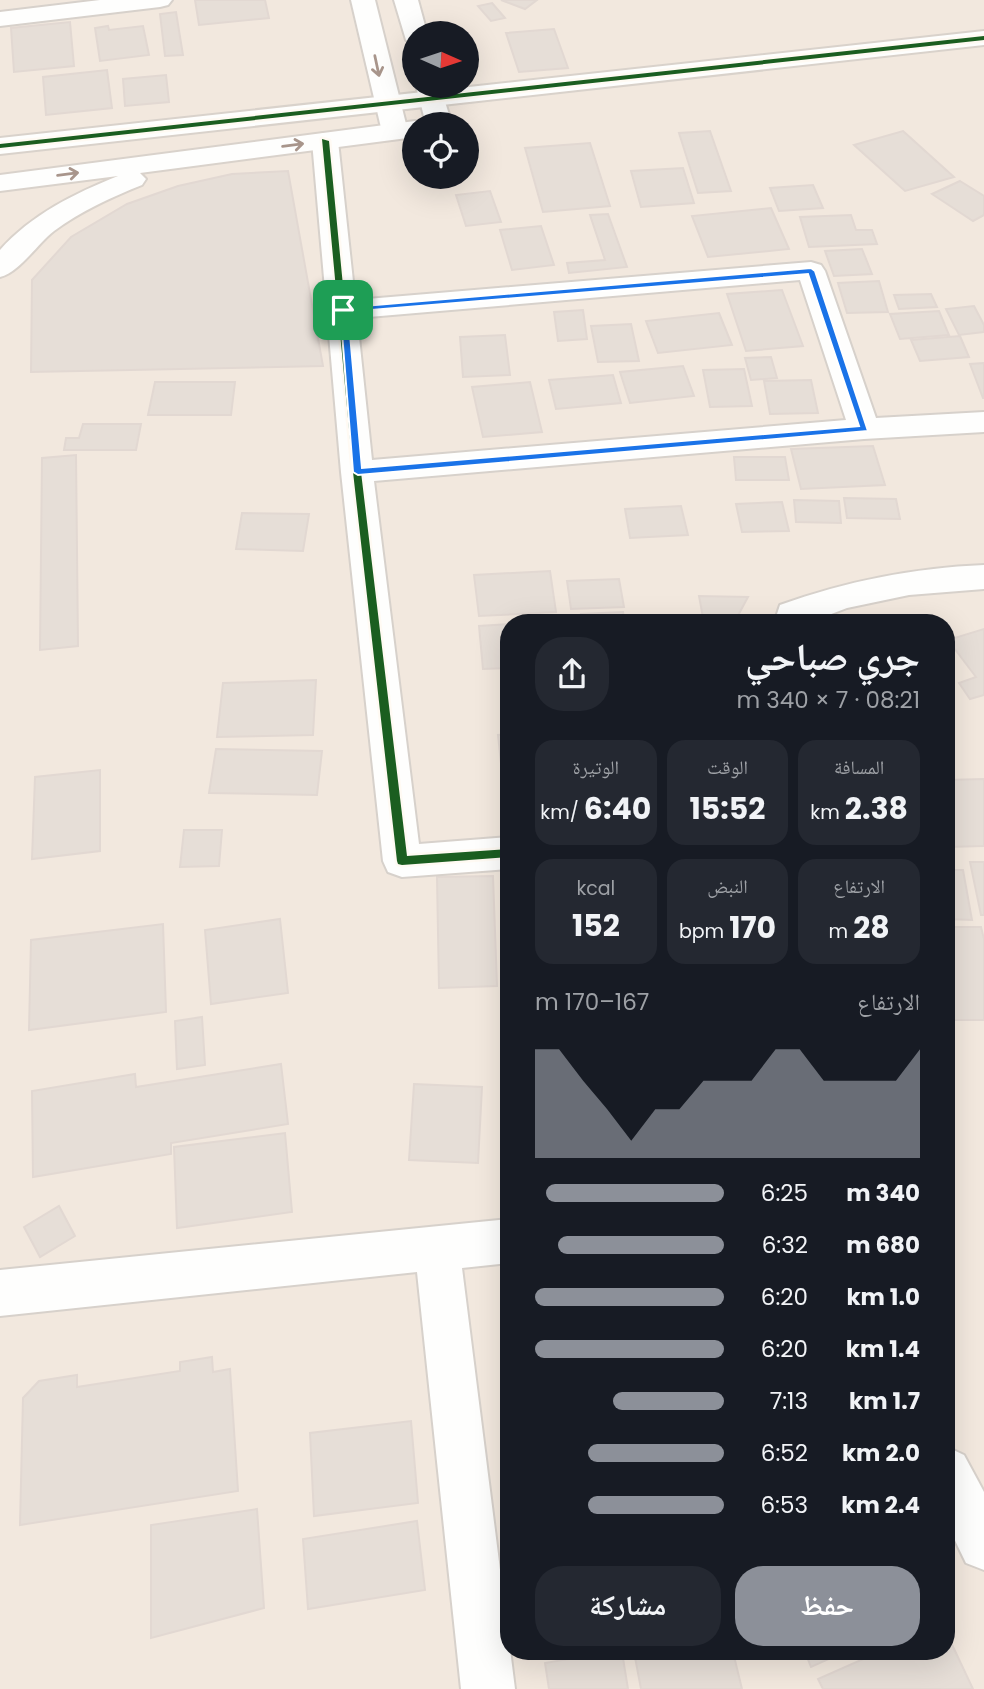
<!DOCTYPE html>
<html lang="ar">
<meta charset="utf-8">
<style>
body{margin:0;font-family:Poppins,"Noto Naskh Arabic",sans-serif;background:#242831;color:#f1f3f6;direction:rtl;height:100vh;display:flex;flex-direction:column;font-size:26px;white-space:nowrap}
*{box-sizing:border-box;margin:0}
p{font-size:23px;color:#9ea1a6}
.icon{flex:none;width:38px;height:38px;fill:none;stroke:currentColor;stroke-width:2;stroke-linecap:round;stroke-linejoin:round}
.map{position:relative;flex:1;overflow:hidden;direction:ltr}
.side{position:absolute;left:500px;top:614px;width:455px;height:1046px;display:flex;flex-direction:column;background:#171b24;border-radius:28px;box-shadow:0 7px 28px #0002;direction:rtl}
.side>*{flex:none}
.needle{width:46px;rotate:93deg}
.tools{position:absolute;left:402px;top:21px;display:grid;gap:14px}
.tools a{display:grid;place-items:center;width:77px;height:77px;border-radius:50%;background:#171b24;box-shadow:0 7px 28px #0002;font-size:35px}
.pin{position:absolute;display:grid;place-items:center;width:60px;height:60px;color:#fff;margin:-30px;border-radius:14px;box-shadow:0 4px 10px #0006}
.round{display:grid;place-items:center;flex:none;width:74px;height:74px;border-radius:28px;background:#242831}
.overview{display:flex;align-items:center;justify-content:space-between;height:119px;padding:0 35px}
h1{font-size:38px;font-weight:700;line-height:52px}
.figures{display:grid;grid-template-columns:repeat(3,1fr);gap:10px;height:119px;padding:7px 35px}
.figures div{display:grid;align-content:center;border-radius:18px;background:#242831;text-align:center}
.figures b{font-size:30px;font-weight:700}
.figures small{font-size:19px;font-weight:400}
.figures p{font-size:19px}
.chart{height:196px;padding:14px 35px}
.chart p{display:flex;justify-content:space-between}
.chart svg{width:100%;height:126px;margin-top:7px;fill:#8c9099;opacity:.7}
.primary-button{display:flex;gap:14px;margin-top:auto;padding:14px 35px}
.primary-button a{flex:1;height:80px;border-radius:28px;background:#8c9099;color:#fff;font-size:28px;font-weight:700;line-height:80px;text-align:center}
.primary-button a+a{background:#242831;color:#f1f3f6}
ul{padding:0 35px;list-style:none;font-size:23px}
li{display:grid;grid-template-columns:112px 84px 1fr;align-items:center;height:52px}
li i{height:18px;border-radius:9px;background:#8c9099}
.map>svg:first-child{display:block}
.residential{fill:#f2e8de;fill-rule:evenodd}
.building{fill:#e6ded7;stroke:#e2d8d2;stroke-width:2}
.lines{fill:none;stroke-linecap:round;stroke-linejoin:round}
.street-casing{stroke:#d7d1cb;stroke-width:4}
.secondary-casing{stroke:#d9d2cb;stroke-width:4}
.street{fill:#fefefd;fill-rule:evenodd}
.secondary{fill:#fefefd;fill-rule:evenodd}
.cycleway-casing{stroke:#fffaf3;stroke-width:5}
.cycleway{fill:#1b5e20;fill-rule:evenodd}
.oneway{stroke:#a8958b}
.route{fill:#1a73e8;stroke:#fff;stroke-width:2;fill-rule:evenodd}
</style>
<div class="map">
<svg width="984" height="1689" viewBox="0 0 984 1689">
<rect width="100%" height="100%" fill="#f9f5f0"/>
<!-- residential -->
<path class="residential" d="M0,0H984V1689H0ZM415,33H467V86H415ZM415,124H467V177H415ZM509,623H947V1652H509Z"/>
<!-- building -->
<g class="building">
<path d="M195,0H265L269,18L199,25Z"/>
<path d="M501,0H537L525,9Z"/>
<path d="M492,3L505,18L491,21L478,6Z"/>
<path d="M176,12L183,55L165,56L160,14Z"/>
<path d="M70,22L74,66L14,72L11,28Z"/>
<path d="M108,26L109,30L143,26L149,55L100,61L95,28Z"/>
<path d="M554,29L568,68L519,72L506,33Z"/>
<path d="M107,70L112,108L46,115L43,77Z"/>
<path d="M166,75L169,102L125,106L123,79Z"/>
<path d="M710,131L731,191L698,193L679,133Z"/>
<path d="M903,131L954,177L905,191L854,145Z"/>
<path d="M590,143L610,206L543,212L525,148Z"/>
<path d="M683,168L694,203L641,207L631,171Z"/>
<path d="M288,171L323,366L31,372L32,280L71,237L127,204L178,186L232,174Z"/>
<path d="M960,181L984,196V215L973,221L932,194Z"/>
<path d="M813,185L823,208L779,211L770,188Z"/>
<path d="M490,191L501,222L466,226L456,195Z"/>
<path d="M771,208L789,249L708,257L692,216Z"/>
<path d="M608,214L627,267L569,273L567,263L605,260L590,215Z"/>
<path d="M851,215L856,230H872L877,244L809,247L800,217Z"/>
<path d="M541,226L554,265L512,270L500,230Z"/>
<path d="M862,249L872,274L834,276L825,251Z"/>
<path d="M879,281L888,312L847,313L838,283Z"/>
<path d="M782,290L803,346L746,351L727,294Z"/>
<path d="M931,294L937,307L899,309L894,295Z"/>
<path d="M974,306L984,325V332L959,335L946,309Z"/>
<path d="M583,310L587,339L558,341L554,312Z"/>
<path d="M939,311L949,335L900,339L890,314Z"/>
<path d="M719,313L732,345L658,353L646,321Z"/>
<path d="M631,324L639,361L598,362L591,326Z"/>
<path d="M505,335L510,375L463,377L460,337Z"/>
<path d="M960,336L969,357L920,361L911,340Z"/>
<path d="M771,357L777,378L751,380L745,358Z"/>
<path d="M984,363V398H983L970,364Z"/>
<path d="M683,366L694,396L630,403L620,372Z"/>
<path d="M744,369L752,406L710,407L703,370Z"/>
<path d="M613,375L621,403L556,409L549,380Z"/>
<path d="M811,380L818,413L770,414L764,381Z"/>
<path d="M155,382H235L231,415H148Z"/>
<path d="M530,382L542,432L483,437L472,387Z"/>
<path d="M83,424H141L136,450H64L66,438H79Z"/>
<path d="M873,446L885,485L801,489L791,449Z"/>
<path d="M76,455L78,646L40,650L42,458Z"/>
<path d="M734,457H785L789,480H736Z"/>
<path d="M844,498L896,499L900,519L847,518Z"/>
<path d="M794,500L839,501L841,523L796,522Z"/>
<path d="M782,502L789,531L742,532L736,504Z"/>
<path d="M681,506L688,535L630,538L625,509Z"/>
<path d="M242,513L309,514L303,551L236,549Z"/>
<path d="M550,571L556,612L479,616L474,575Z"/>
<path d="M619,579L624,607L571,609L567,581Z"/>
<path d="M699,596L748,597L734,623H704Z"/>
<path d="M623,612L625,623H583L581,614Z"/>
<path d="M509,624V668L483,669L479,626Z"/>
<path d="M984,629V695L970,699L959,683L976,677L948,640Z"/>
<path d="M316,680L313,735L217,737L223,683Z"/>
<path d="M509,734V791L504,792L498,735Z"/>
<path d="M216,749L322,751L317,795L209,793Z"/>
<path d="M100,770V851L32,859L35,777Z"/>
<path d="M984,779V846L947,847V780Z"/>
<path d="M184,830H222L219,866L180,867Z"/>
<path d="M970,862H984V915H981Z"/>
<path d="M947,870H963L972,920L947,919Z"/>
<path d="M493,876L497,986L439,988L437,877Z"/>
<path d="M280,919L288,993L211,1004L205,930Z"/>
<path d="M163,924L166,1012L29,1030L31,940Z"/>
<path d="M947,927H981L984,939V1020H947Z"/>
<path d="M202,1017L205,1065L177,1069L175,1021Z"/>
<path d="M281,1064L288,1124L171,1143V1154L33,1177L32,1091L135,1074L136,1087Z"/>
<path d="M414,1084L482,1087L478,1163L409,1160Z"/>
<path d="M285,1133L292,1212L177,1228L174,1147Z"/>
<path d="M59,1206L75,1236L40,1257L24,1227Z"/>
<path d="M212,1357L213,1372L230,1369L238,1491L20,1525L23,1398L39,1381L77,1375V1387L180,1371V1362Z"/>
<path d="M411,1421L418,1503L314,1516L310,1433Z"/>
<path d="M257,1509L264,1608L151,1638V1525Z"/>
<path d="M417,1521L425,1590L308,1609L303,1539Z"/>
<path d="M947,1634L973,1689H823L818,1679L879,1652H947Z"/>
<path d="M610,1652H622L628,1689H549L545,1663Z"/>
<path d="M634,1652H733L742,1689H641Z"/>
<path d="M805,1652H844L811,1667Z"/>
</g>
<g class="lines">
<!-- street casing -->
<g class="street-casing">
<g id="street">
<path d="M100,0H172L168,5L160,7L0,26V12Z"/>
<path d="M351,0H375L408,132L404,138H386L382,132Z"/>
<path d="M394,0H418L427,33H415V42L406,40Z"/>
<path d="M416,86H440L452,124H426Z"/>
<path d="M325,133L334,135L338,141L355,300L811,262L821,265L825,271L876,418L984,412V432L864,439L374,481L419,844L509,837V869L402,877L388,872L383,861L341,472L312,141L316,135ZM800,280L846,420L372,460L357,318Z"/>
<path d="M984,565V589L909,595L847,608L808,623H774L780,605C847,581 913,568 984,565Z"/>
<path d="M509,1219V1263L462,1268L515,1689H461L417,1272L0,1316V1270Z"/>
<path d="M947,1447L964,1455L984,1492V1570L966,1563L947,1524Z"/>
</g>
</g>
<!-- secondary casing -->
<g class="secondary-casing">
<g id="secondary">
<path d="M984,31V45L0,154V138Z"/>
<path d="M415,121L425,124H415V137L140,173L146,179L142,185C112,197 81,211 54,231C37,244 20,272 0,277V250C31,215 75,193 118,176L0,191V175Z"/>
</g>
</g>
<!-- street -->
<use href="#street" class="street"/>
<!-- secondary -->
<use href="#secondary" class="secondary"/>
<!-- cycleway casing -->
<g class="cycleway-casing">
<g id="cycleway">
<path d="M984,36V40L0,148V144Z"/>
<path d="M322,139L329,141L361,472L407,856L509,849V857L402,865L398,864L397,861L353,472Z"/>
</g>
</g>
<!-- cycleway -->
<use href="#cycleway" class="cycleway"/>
</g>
<!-- one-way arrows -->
<defs><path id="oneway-shaft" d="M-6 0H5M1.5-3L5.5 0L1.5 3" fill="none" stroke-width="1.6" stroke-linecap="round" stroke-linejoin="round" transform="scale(1.75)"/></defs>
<g class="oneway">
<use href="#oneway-shaft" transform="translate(377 66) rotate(78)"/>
<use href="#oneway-shaft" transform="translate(293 145) rotate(-7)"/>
<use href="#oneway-shaft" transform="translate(68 174) rotate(-7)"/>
</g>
<!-- route -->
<path class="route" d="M811,268L815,271L868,431L358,475L353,472L340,308ZM808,274L859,426L362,468L348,312Z"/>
</svg>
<div class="tools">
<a><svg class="needle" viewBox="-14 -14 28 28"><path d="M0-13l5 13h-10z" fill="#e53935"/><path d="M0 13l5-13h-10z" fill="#9ea1a6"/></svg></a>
<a><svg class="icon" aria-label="locate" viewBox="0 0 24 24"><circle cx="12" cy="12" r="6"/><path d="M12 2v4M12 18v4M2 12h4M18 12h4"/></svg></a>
</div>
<div class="pin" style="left:343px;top:310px;background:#1e9e55"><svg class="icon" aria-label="arrive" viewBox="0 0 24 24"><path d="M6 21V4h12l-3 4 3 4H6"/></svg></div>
<section class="side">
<div class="overview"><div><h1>جري صباحي</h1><p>08:21 · 7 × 340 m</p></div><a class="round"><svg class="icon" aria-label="share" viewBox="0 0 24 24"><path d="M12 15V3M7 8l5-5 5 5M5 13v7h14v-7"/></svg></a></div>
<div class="figures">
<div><p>المسافة</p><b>2.38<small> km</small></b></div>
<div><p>الوقت</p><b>15:52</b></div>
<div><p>الوتيرة</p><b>6:40<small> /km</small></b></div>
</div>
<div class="figures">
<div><p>الارتفاع</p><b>28<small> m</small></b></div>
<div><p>النبض</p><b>170<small> bpm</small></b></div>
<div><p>kcal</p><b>152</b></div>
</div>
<div class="chart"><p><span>الارتفاع</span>167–170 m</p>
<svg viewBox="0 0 160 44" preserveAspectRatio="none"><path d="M0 44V6L10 6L20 17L30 27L40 38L50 27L60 27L70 17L80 17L90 17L100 6L110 6L120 17L130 17L140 17L150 17L160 6V44z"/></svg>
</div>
<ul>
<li><b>340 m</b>6:25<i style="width:94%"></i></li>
<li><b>680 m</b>6:32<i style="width:88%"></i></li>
<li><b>1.0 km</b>6:20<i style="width:100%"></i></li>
<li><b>1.4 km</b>6:20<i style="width:100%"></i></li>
<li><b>1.7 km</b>7:13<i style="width:59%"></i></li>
<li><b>2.0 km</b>6:52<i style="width:72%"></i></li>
<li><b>2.4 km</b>6:53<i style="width:72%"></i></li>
</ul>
<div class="primary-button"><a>حفظ</a><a>مشاركة</a></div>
</section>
</div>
